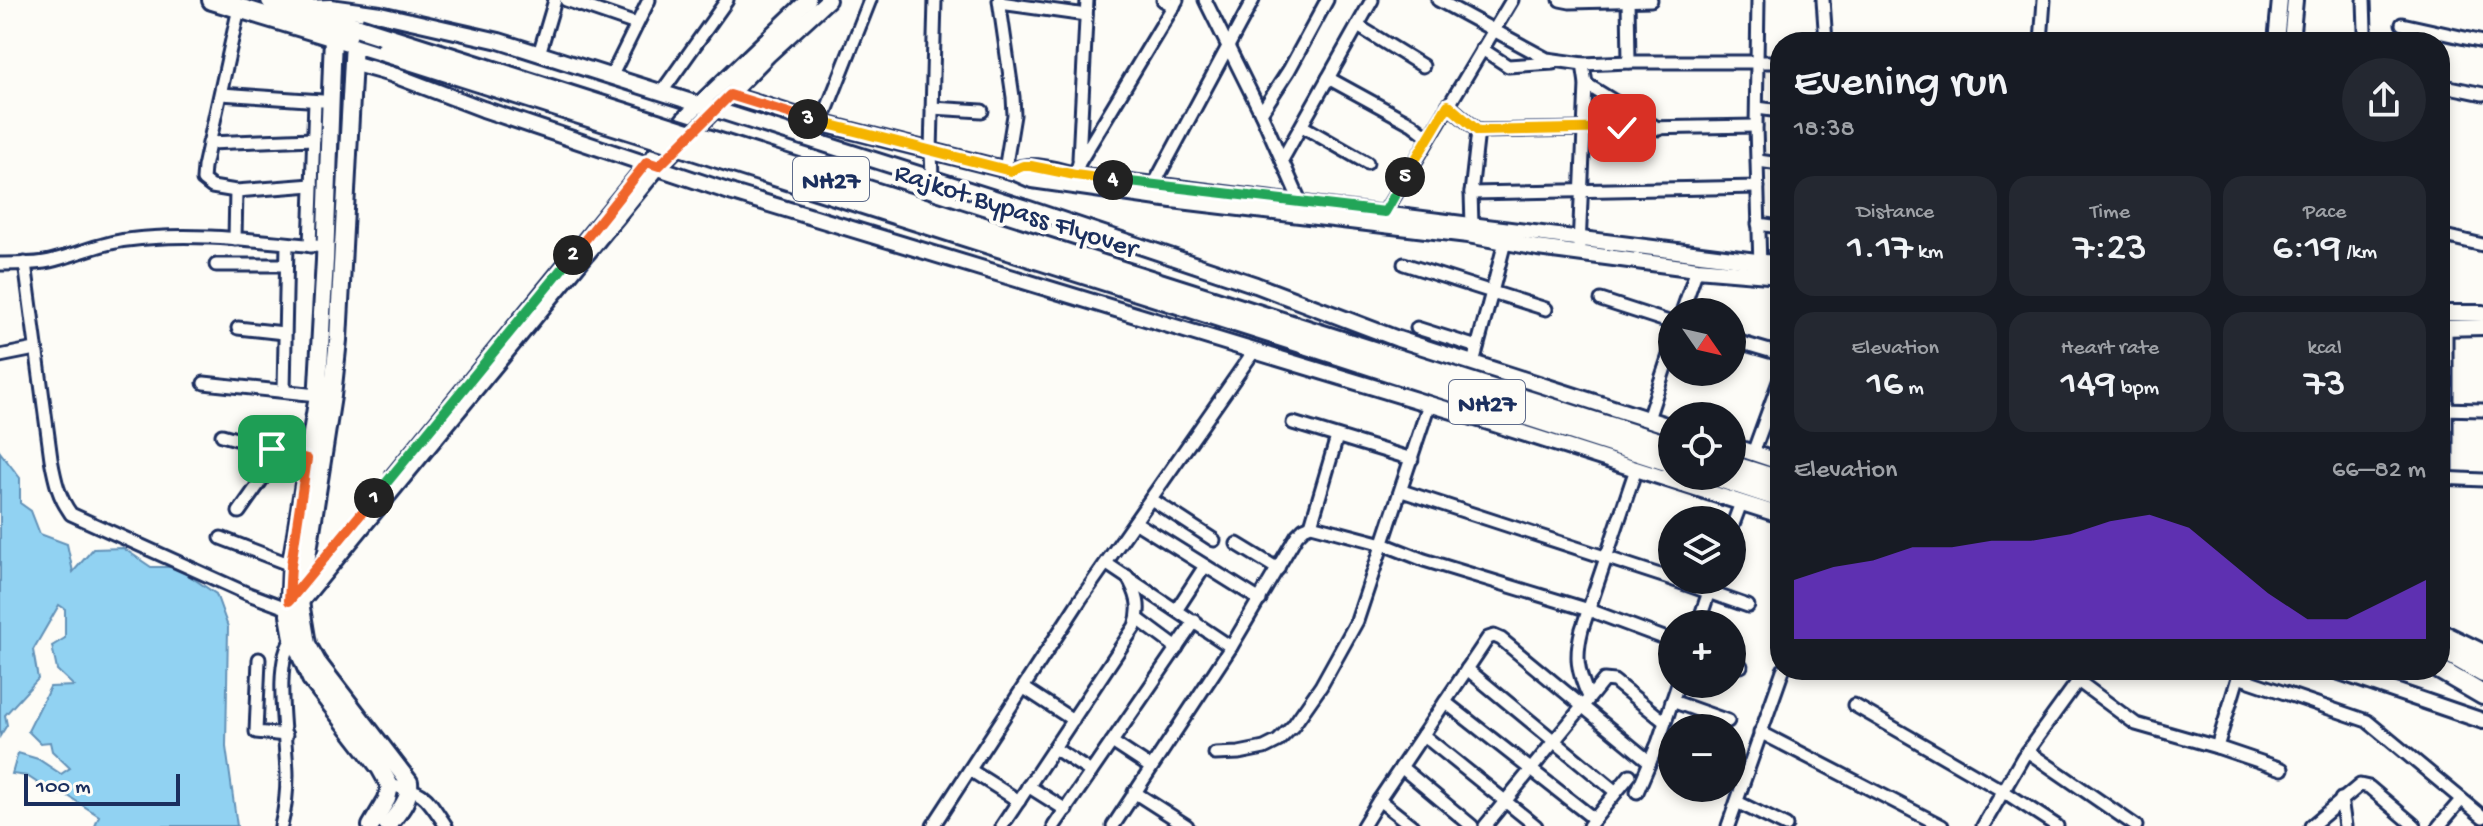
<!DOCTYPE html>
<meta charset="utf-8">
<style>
body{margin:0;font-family:"Gochi Hand",sans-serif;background:#242831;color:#f1f3f6;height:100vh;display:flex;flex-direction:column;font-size:30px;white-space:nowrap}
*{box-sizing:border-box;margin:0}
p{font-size:26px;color:#9ea1a6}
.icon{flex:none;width:44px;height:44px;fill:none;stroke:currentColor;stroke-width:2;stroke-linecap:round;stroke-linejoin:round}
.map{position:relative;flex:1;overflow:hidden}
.drawer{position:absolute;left:1770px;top:32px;width:680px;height:648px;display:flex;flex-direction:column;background:#171b24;border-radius:32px;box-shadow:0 4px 12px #0003}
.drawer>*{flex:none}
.needle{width:52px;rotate:124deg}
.tools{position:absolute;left:1658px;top:298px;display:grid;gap:16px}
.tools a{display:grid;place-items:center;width:88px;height:88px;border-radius:50%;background:#171b24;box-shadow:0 4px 12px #0003;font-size:40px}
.scale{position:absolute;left:24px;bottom:20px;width:156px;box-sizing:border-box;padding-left:8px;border:4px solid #1b2f5e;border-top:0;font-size:22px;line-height:28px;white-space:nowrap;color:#1b2f5e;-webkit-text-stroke:6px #fdfcf7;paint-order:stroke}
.pin{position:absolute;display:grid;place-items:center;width:68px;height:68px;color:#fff;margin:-34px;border-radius:16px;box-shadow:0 4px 12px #0006}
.km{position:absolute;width:40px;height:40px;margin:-20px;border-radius:50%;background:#222;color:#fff;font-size:22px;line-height:40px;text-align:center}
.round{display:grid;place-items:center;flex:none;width:84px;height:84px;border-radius:42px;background:#242831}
.headline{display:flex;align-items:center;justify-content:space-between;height:136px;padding:0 24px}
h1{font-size:44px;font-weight:600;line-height:60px}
.figures{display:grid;grid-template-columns:repeat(3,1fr);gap:12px;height:136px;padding:8px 24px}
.figures div{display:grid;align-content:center;border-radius:20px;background:#242831;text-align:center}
.figures b{font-size:40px;font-weight:600}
.figures small{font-size:22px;font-weight:400}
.figures p{font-size:22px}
.chart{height:224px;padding:16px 24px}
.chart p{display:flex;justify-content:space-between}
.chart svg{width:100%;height:144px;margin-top:8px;fill:#7c3aed;opacity:.7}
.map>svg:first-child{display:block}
.water{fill:#91d2f2;stroke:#6291b7;stroke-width:2}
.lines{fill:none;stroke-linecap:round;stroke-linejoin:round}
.minor-casing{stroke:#1b2f5e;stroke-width:17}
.tertiary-casing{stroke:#1b2f5e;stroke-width:20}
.secondary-casing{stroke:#1b2f5e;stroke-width:22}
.primary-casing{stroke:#1b2f5e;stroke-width:24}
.trunk-casing{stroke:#1b2f5e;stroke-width:24}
.minor{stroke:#fdfcf7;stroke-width:11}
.tertiary{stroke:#fdfcf7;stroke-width:14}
.secondary{stroke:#fdfcf7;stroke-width:16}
.primary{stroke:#fdfcf7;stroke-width:18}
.trunk{stroke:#fdfcf7;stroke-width:18}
.trunk-bridge-casing{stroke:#1b2f5e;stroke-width:24;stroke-linecap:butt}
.trunk-bridge{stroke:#fdfcf7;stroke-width:18}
.split-1-casing{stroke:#fff;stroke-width:16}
.split-2-casing{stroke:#fff;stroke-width:16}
.split-3-casing{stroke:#fff;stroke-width:16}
.split-4-casing{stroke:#fff;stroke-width:16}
.split-5-casing{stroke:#fff;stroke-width:16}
.split-6-casing{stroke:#fff;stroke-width:16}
.split-1{stroke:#f0652b;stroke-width:10}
.split-2{stroke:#22a559;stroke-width:10}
.split-3{stroke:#f0652b;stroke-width:10}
.split-4{stroke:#f5b400;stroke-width:10}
.split-5{stroke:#22a559;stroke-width:10}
.split-6{stroke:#f5b400;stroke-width:10}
.labels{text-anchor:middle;stroke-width:8;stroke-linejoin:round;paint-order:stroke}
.shield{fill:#fdfcf7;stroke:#5f6c8c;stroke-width:2}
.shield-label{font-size:26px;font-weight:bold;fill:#1b2f5e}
.street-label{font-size:28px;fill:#1b2f5e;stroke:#fdfcf7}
</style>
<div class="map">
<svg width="2483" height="826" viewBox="0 0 2483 826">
<rect width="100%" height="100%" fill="#fdfcf7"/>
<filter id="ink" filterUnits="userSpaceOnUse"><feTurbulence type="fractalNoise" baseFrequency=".0125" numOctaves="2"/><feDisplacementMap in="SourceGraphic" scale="16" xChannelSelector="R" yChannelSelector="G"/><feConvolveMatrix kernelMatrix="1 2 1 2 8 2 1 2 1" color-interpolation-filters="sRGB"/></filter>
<g filter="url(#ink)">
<!-- water -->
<path class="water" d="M0,452L20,478V503L31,511L40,534L67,544L73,572L93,549L123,548L151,567H176L216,594L228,627L226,747L237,826H95L99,816L65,794L56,795L27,776L12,774L18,753L38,759L61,774L70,768L52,751L50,742L40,743L28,731L50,687L74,686L57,670L52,646L65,638V609L59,605L33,650L38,679L5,715L7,725L0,736Z"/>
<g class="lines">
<!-- minor casing -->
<g class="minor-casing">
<g id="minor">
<path d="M566,0L636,24"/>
<path d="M999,0L1013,97L1014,115L1005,170"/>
<path d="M1163,0L1174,6"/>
<path d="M1205,0L1261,113"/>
<path d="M1438,0L1547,59L1583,64L1629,62"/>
<path d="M1560,0L1570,2L1651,0"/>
<path d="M1628,0L1629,62H1780"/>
<path d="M1758,0L1756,126L1760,267"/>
<path d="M1823,0L1826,42"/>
<path d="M2364,0L2365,30"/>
<path d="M1000,3L1086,15"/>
<path d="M239,8L204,167L203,180L212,187L236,191L312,185"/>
<path d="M2402,24L2483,42"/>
<path d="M1358,26L1423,66"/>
<path d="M2041,42L2044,0"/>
<path d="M1482,49L1508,66L1553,63"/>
<path d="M539,54L555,0"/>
<path d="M611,77L649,0"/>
<path d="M1328,78L1412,124L1429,137"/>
<path d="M1586,84L1659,129"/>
<path d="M2440,85L2483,94"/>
<path d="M661,93L727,0"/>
<path d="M221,94L322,101"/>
<path d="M1448,105L1478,131"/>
<path d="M932,108L982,111"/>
<path d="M1757,108L1780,111"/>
<path d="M1302,126L1367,163"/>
<path d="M814,142L870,0"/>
<path d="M209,143L314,139"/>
<path d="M1079,159L1087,0"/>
<path d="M1282,160L1372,0"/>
<path d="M1758,161L1780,164"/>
<path d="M932,178L931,151L935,0"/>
<path d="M1074,179L1079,163L1177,0"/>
<path d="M1151,190L1253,0"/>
<path d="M1471,193L1758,187"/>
<path d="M1303,208L1261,113L1289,70L1327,0"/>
<path d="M1383,220L1385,212L1512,0"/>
<path d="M1758,224L1780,227"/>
<path d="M1472,225L1471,193L1478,131L1756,126"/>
<path d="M1507,234L1492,292L1546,309"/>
<path d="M2440,235L2483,245"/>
<path d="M235,239L236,191"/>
<path d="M310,246L315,101"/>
<path d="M1579,247L1586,84L1583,64"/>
<path d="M25,263L51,459C55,480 58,496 71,514L246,593L289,609"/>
<path d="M0,264C16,263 34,265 50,261C76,255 100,243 127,240C193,231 260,241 326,247"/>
<path d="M1404,264L1492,292L1473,363"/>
<path d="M216,265H286"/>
<path d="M1601,300L1672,323"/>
<path d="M1682,312L1697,269"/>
<path d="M238,328L284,333"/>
<path d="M1417,328L1477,347"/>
<path d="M2446,328V479"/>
<path d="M1732,340L1780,354"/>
<path d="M0,356L35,349"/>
<path d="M204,383L317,395"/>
<path d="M284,390L287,244"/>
<path d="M2440,409L2483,410"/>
<path d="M1648,419L1672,346"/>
<path d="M1293,423L1412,459"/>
<path d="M222,435L307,459"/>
<path d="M1753,453L1780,379"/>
<path d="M2440,478L2483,480"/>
<path d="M1402,491L1672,579"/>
<path d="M1151,499L1214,540"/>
<path d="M239,512L265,475L272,449"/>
<path d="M1135,522L1260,600"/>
<path d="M1311,525L1337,437"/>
<path d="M1732,527L1741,503"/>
<path d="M221,538L291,565"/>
<path d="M1237,544L1278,569"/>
<path d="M1107,564L1231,647"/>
<path d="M1674,580L1748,606"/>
<path d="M1177,609L1205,566"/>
<path d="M1138,619L1177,648"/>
<path d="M1698,624L1713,580"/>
<path d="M259,659L256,732L286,735"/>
<path d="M1732,663L1741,666"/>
<path d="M1467,669L1616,792"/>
<path d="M2238,677L2367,721L2483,817"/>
<path d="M2078,681L2136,724L2217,747L2282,769"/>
<path d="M1024,688L1073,720"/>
<path d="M1589,697C1577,671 1575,656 1582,629L1636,469"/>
<path d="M1672,701L1728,721"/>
<path d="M1445,702L1594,819"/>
<path d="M1854,705L2003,791L2057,826"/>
<path d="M1760,732L1942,826"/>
<path d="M1423,735L1536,826"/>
<path d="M1112,742L1150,767"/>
<path d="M2217,747L2240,671"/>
<path d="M1054,748L1091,772"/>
<path d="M1656,748L1672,755"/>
<path d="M2027,751L2136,826"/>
<path d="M1215,754L1239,753L1264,748L1278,741L1293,726L1321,686L1357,621L1429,404"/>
<path d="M1401,767L1472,826"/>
<path d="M970,770L1019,801"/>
<path d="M390,786C425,789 427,798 446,826"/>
<path d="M1028,786L1066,810"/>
<path d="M1134,792L1187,826"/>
<path d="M1637,792L1658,743L1678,684"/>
<path d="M2341,799L2345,826"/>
<path d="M1379,800L1488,638L1494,636L1501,639L1650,762"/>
<path d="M1737,802L1786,826"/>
<path d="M281,826C285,810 287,792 287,775C287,742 272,662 293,638"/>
<path d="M933,826L1080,600L1254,351"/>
<path d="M1002,826L1135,626C1142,607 1137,593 1127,576"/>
<path d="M1054,826L1195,621"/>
<path d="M1113,826L1231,647L1297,535L1304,528L1311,525L1383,544L1424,560L1589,610L1672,641"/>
<path d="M1363,826L1379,800L1412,826"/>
<path d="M1485,826L1604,680L1614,681L1665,722"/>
<path d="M1589,826L1630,775"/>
<path d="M1728,826L1783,670"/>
<path d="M1983,826L2023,757L2086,670"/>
<path d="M2311,826L2360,785L2369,787L2415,826"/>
<path d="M2439,826L2461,800"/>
</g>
</g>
<!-- tertiary casing -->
<g class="tertiary-casing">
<g id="tertiary">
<path d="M307,8L330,7L380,14L499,41L1029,209L1256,285L1398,339L1672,427"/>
<path d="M2276,42L2280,0"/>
<path d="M2291,42L2295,0"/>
<path d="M352,63L391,74L483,109L733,193L1482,420L1780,515"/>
<path d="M730,95L821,123L1011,171L1032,180L1172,200L1468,235L1538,248L1697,269L1780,276"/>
<path d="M1011,171C1033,162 1053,170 1075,175L1780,264"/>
<path d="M2440,313H2483"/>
<path d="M2440,328L2483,327"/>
<path d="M1732,446L1780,462"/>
<path d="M394,475L684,119L808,0"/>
<path d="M299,604L659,166L768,55L828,0"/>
<path d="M2334,670L2483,721"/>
</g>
</g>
<!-- secondary casing -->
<g class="secondary-casing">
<g id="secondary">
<path d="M333,36L325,260L317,402L291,565L289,615L293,638L311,679L380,768L390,786L387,799L371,826"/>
<path d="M354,42L338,340L332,396L300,602L307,644L317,662L409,782C411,799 398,813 388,826"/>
</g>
</g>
<!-- primary casing -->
<g class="primary-casing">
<path id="primary" d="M2440,633L2483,654"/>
</g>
<!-- trunk casing -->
<g class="trunk-casing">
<g id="trunk">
<path d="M212,0L384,52"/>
<path d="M271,0L359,28"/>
<path d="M1304,329L1672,446"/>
<path d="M1301,343L1672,463"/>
<path d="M1732,465L1780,480"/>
<path d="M1713,476L1780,498"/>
<path d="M2440,648L2483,673"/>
<path d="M2440,670L2483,695"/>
</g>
</g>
<!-- minor -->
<use href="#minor" class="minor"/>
<!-- tertiary -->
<use href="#tertiary" class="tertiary"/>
<!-- secondary -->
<use href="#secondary" class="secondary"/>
<!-- primary -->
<use href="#primary" class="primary"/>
<!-- trunk -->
<use href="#trunk" class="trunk"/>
<!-- trunk-bridge casing -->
<g class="trunk-bridge-casing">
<g id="trunk-bridge">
<path d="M359,28L1304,329"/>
<path d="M384,52L1301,343"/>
</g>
</g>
<!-- trunk-bridge -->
<use href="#trunk-bridge" class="trunk-bridge"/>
</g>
</g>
<g class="lines" filter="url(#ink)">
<!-- split-1 casing -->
<g class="split-1-casing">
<path id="split-1" d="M272,449L307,459L291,565L289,601L374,498"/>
</g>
<!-- split-2 casing -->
<g class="split-2-casing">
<path id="split-2" d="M374,498L573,255"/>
</g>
<!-- split-3 casing -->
<g class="split-3-casing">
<path id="split-3" d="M573,255L647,162L659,166L730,95L808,119"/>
</g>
<!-- split-4 casing -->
<g class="split-4-casing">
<path id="split-4" d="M808,119L1011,171L1023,166H1031L1075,175L1113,180"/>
</g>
<!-- split-5 casing -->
<g class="split-5-casing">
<path id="split-5" d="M1113,180L1385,212L1405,177"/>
</g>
<!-- split-6 casing -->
<g class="split-6-casing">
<path id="split-6" d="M1405,177L1448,105L1478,131L1622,128"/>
</g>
<!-- split-1 -->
<use href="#split-1" class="split-1"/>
<!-- split-2 -->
<use href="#split-2" class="split-2"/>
<!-- split-3 -->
<use href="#split-3" class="split-3"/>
<!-- split-4 -->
<use href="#split-4" class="split-4"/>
<!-- split-5 -->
<use href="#split-5" class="split-5"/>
<!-- split-6 -->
<use href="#split-6" class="split-6"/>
</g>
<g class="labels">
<!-- shield labels -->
<g class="shield">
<rect x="793" y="157" width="76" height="44" rx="6"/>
<rect x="1449" y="380" width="76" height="44" rx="6"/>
</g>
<g class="shield-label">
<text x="831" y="188">NH27</text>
<text x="1487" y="411">NH27</text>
</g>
<!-- street labels -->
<g class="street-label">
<text transform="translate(1017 208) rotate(18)" y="10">Rajkot Bypass Flyover</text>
</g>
</g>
</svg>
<div class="tools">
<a><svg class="needle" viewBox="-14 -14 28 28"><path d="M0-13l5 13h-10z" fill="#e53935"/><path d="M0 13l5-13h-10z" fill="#9ea1a6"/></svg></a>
<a><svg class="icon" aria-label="locate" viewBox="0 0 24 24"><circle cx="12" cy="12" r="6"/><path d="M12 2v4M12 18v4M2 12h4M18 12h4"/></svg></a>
<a><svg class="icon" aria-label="layers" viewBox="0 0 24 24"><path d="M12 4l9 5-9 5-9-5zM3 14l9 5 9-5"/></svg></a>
<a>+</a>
<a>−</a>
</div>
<div class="scale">100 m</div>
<div class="pin" style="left:272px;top:449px;background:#1e9e55"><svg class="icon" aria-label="arrive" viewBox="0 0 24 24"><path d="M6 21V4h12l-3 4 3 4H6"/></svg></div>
<div class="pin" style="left:1622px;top:128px;background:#d93025"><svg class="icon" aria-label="check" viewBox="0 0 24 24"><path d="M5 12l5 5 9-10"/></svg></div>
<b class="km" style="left:374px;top:498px">1</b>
<b class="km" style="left:573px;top:255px">2</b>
<b class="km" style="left:808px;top:119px">3</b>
<b class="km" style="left:1113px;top:180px">4</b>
<b class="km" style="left:1405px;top:177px">5</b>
<section class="drawer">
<div class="headline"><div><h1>Evening run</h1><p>18:38</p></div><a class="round"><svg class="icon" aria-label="share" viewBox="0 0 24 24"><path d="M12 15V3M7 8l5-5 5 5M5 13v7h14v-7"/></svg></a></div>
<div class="figures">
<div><p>Distance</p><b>1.17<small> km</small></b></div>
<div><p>Time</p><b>7:23</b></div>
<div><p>Pace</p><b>6:19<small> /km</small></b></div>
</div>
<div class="figures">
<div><p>Elevation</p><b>16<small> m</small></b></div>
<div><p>Heart rate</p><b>149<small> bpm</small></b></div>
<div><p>kcal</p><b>73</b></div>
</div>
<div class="chart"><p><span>Elevation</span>66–82 m</p>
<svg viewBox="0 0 160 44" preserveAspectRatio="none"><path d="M0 44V26L10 22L20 20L30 16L40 16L50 14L60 14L70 12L80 8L90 6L100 10L110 20L120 30L130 38L140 38L150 32L160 26V44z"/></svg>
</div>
</section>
</div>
